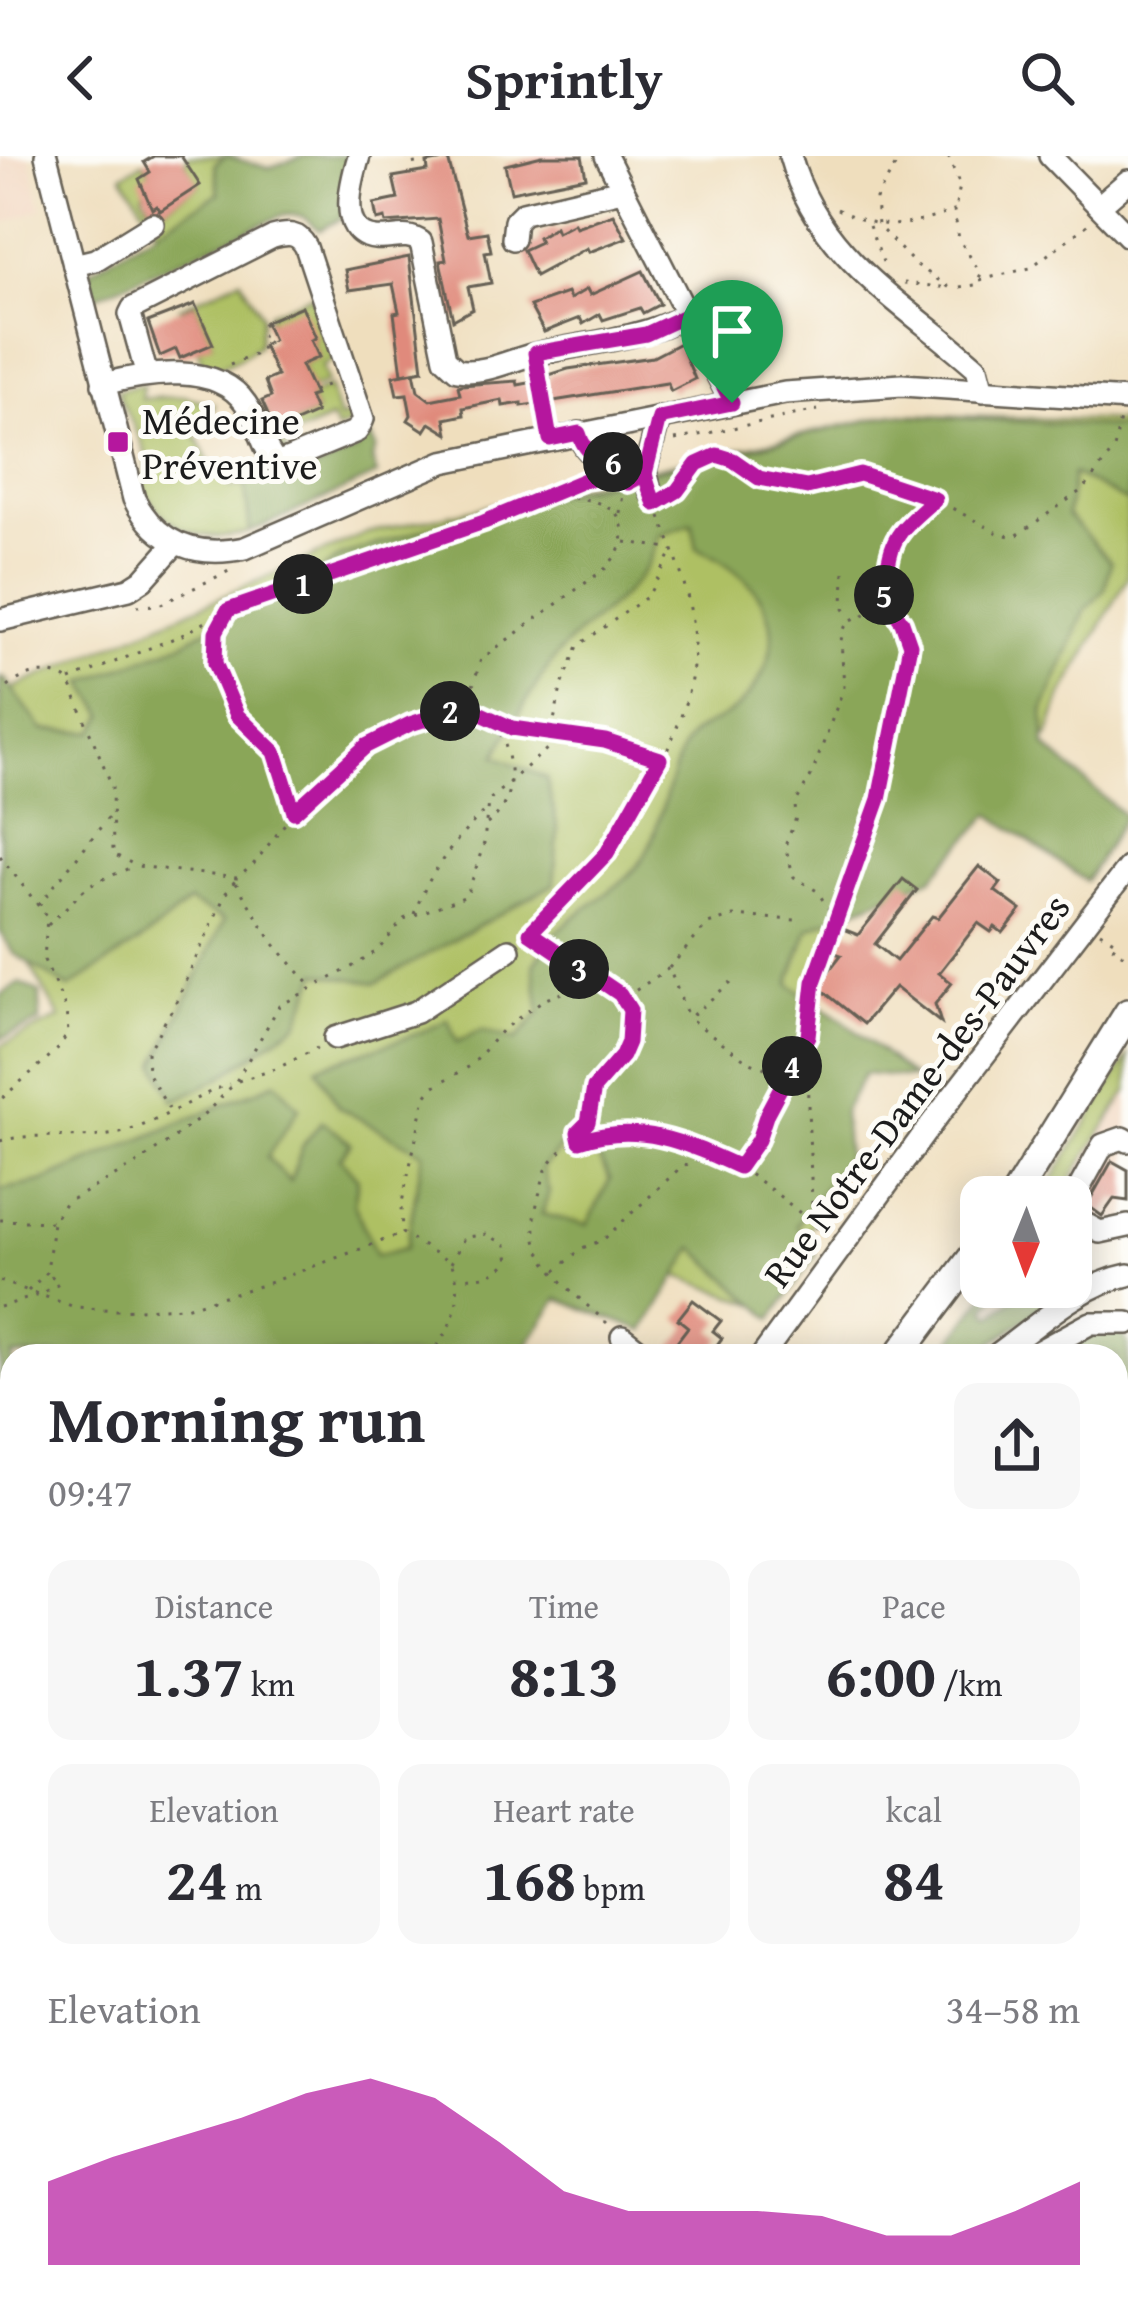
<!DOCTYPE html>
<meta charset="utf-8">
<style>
body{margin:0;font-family:"Gentium Book Plus",serif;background:#f7f7f7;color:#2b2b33;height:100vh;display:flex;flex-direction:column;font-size:45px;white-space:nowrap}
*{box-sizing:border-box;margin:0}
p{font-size:39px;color:#7c7c81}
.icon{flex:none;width:66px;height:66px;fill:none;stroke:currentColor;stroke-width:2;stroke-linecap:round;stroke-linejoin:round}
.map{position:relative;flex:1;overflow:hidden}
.drawer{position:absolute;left:0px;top:1188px;width:1128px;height:975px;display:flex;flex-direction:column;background:#fff;border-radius:36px 36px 0 0;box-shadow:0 6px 30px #0003}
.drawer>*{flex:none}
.needle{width:78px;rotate:181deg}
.fabs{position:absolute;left:960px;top:1020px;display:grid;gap:24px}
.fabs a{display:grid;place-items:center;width:132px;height:132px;border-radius:24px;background:#fff;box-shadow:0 6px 30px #0003;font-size:60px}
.pin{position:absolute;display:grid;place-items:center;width:102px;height:102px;color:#fff;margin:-123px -51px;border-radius:50% 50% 50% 0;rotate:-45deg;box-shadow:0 0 12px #0007}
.pin .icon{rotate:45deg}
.km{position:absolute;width:60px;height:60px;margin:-30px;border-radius:50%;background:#222;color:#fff;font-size:33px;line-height:60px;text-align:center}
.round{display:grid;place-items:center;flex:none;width:126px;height:126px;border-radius:24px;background:#f7f7f7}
.headline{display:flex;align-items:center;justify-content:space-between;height:204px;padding:0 48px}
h1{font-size:66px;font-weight:800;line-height:90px}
.figures{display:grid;grid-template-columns:repeat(3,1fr);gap:18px;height:204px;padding:12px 48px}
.figures div{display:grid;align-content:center;border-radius:24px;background:#f7f7f7;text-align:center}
.figures b{font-size:60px;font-weight:800}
.figures small{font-size:33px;font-weight:400}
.figures p{font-size:33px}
.chart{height:336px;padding:24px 48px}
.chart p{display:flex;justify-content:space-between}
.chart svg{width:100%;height:216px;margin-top:12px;fill:#b5179e;opacity:.7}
header{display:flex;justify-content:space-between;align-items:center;height:156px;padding:0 48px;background:#fff;font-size:54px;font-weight:800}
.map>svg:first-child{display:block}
.built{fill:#f2d5be}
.green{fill:#aec063;stroke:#656e40;stroke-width:3}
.forest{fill:#8aa659;stroke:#53613a;stroke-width:3;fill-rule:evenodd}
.building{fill:#e08a7b}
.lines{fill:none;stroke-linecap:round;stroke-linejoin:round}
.minor-casing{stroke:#666054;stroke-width:26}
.major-casing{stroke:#666054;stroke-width:32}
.path{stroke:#666054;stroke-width:3;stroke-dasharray:3 9;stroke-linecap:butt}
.minor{stroke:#fff;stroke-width:21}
.major{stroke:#fff;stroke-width:27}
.route-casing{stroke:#fff;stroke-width:24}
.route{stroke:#b5179e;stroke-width:15}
.poi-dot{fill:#b5179e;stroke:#fdfcf7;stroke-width:4.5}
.labels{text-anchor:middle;stroke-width:10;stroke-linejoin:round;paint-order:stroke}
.poi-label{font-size:39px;fill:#1c1c1c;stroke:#fdfcf7;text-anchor:start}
.street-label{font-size:39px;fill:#1c1c1c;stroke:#fdfcf7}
</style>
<header><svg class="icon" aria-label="back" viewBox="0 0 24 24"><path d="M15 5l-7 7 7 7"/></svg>Sprintly<svg class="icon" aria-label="search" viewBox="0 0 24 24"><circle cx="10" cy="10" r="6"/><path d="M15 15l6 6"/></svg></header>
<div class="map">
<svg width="1128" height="2161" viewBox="0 0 1128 2161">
<rect width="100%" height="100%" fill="#fdfcf7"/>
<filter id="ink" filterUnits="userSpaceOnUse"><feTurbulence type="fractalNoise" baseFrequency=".00833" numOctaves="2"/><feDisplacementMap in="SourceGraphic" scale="24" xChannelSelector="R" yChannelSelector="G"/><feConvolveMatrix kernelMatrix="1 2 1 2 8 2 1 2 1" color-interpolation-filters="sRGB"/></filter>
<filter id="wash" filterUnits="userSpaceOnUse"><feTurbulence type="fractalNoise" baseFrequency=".004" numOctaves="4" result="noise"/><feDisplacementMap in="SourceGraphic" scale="48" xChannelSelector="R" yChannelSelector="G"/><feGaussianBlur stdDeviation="2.7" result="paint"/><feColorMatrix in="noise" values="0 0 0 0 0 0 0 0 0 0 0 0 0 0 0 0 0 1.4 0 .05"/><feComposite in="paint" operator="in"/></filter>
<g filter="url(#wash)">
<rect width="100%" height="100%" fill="#efdebd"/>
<!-- built -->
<g class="built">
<path d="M0,0H29L41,53L0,69Z"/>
<path d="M1128,934V1086L1071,1101V1041H1060Z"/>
<path d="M272,2151H491L521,2161H267Z"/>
</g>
<!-- green -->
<g class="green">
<path d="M188,0H226L215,8L219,37L158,74L122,19L143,6L150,16L143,39L152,53L156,50L160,55L199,29L185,7Z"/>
<path d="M241,123L262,160L259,189L239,203L206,216L198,194L212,187L195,148L178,152Z"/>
<path d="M312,139L333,204L322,210L327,226L311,233L301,209L319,201L311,184L316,181L269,165V157Z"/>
<path d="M143,229L141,243L184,240L215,248L212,260L191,269L210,308L230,331L245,329L250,376C204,389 165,374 142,331C159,293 126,268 118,234Z"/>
<path d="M329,231L339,263L351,259L352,267L337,274L331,263L282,284L287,296L277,299L258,257L266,254L276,275L316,257L309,241Z"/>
<path d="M894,258L1128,265V421L1061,542L1048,581L919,490L884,641L817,830L826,1048L757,1149L575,1082L12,1200V1725L0,1732V890L60,862L0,756V538L367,377Z"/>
<path d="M1128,900V934L1060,1041H1042Z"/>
<path d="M1116,1569L1128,1580V2161H521L491,2151H1116Z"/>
</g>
<!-- forest -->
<g class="forest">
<path d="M226,0L269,12L304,0H351L342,62L320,74L304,61L285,58L95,141L89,115L219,37L215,8Z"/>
<path d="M894,258L1128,272V346L1073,318L1067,359L1111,406L1105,433L1085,455L1044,553L1045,590L1125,660L1086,725L990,658L932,722L809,772L789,828L845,866L914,922L864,918L843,956L847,1001L797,1069L816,1099L772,1163L694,1092L644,1175L558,1143L520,1200H12V1719L0,1726V1034L41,1026L276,926L299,952L267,1001L290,1026L303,989L322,965L351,987L340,1002L358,1023L354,1048L376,1099L406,1092L423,997L338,951L317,911C362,895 406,885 448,864L457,886L482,874L516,884L540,856L534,809C540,799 547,787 555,778C576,755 618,735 640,707C660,682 671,599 692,579C705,567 726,563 739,550C800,487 771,424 697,392L692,367L657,380C650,435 586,461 555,502C533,532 514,567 496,600L546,622L558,673L554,728L376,827L318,817L298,867L221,921L174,945L156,908L224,764L189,746L145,782L69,832L13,797L0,775V522H4L43,574L94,576L105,559L84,526L181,488L231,459L288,440L339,401L453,363ZM574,978L590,987L610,1023L587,1069L542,1058L549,1036L542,1012Z"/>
<path d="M368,276L376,292L372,303L377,319L250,376L245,329L257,320L279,330L357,294V285Z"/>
<path d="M20,827L40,837V866L0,883V839Z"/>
<path d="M991,1131H1001L986,1153L992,1160L1028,1131H1070L974,1200H940Z"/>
<path d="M1103,1176L1122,1178L1128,1189V1601L1116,1599V1200H1049L1081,1182Z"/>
</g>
<g id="blocks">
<!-- building -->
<g class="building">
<path d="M154,0H181L200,29L160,55L156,50L152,53L139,23L150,16L144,6Z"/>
<path d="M542,0H582L586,21L511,36L505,9Z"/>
<path d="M448,3L468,79L487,76L491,95L485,96L491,127L468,131L473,153L453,164L440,105L446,104L438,63L386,67L385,62L377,64L374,48L398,43L393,21L428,15L427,7Z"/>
<path d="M613,58L626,82L589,96L587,92L535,120L523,94L540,86L538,81L555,71L557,76L574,67L576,71Z"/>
<path d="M409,101L423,214L402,218L394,157L399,156L393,128L349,134L345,114Z"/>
<path d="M643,115L660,148L643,157L640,152L603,164L600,158L583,168L580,162L544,176L530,150L567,137L570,143L587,133L590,139Z"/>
<path d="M195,148L213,188L180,202L176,193L160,200L148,166Z"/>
<path d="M302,150L316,182L311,184L319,201L301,209L315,239L309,241L316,257L275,275L262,245L271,241L265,225L277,220L263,189L273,184L265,166Z"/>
<path d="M680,187L695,223L671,235L667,227L522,250V247L503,250L502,244L463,252L464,259L445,263L448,278L430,267L425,275L408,264L411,259L407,238L397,239L393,220L414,216L418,235L430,244L460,238L458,230L462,229L517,225L518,229L550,223L549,219L568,213L653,201Z"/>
<path d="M979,710L1001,727L995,735L1021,754L1003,777L995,771L991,776L978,767L939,817L952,827L935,848L941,867L895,831L864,868L817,830L841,799L829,795L838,771L858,779L903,723L917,734L875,788L896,805L932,760L938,762Z"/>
<path d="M1112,1005L1128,1014V1045L1114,1043L1102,1060L1087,1049Z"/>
<path d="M693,1144L721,1165L713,1175L722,1182L709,1200H682L672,1192L688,1171L678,1163Z"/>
</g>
</g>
</g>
<g filter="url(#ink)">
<use href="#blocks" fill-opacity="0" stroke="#666054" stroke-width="3"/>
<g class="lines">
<!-- minor casing -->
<g class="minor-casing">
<g id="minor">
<path d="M46,0L134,343C157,389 197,402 245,392L443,306L785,237L902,229L1128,244"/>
<path d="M359,0C352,23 336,78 375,82C393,84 406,75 421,86L445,203L457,214C486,219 513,202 540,197C591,186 641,183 687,159"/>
<path d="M606,0L732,247"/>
<path d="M790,0C818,101 904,147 977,212L983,235"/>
<path d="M1050,0L1128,80"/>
<path d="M1099,50L1128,25"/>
<path d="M513,83L515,65L523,57L622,34"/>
<path d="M74,109L95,104L153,68"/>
<path d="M103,228C145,217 217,205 246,248C259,267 262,292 277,308L357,275L363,263L306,91C298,76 288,77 273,81L133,152L130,158L146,216"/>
<path d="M579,277C587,308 618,308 645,315"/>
<path d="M651,337L645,315L659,262"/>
<path d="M0,464L129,433L143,424L175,388"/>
<path d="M335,882L416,856L509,794"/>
<path d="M1128,985L1123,982L1103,989L1071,1047L1074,1062L1100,1076L1128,1070"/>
<path d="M622,1181L646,1200"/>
<path d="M762,1200L932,967L1128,712"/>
<path d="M995,1200C1036,1171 1078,1129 1128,1119"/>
<path d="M1030,1200L1091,1167H1128"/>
<path d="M1116,2089L1128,2087"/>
<path d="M636,2151V2161"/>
<path d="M800,2151L801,2161"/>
<path d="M30,2161L37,2151"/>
<path d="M870,2161L952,2151"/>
<path d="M1119,2161L1128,2152"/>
</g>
</g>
<!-- major casing -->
<g class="major-casing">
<g id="major">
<path d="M1014,1041L1128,857"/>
<path d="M898,1200L981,1090"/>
<path d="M0,1867L12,1861"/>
</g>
</g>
<!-- path -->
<g class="path">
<path d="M408,0L409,8L416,7"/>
<path d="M901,0L876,43L878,70L914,107L950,132L904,127"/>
<path d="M948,0L960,30L955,53"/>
<path d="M837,53C882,76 907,71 954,55L959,83L981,118L975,129L952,132"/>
<path d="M869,70L883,106"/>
<path d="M980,124L1030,112L1091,66"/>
<path d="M230,209L261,196L264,160"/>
<path d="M538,217L547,267"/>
<path d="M313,235L333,226"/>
<path d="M675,284L818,254"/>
<path d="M672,338L697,308L717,299L733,304L753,321L798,330L860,318L935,343L1002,379L1016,380L1085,332L1114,293L1120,263"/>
<path d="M620,357L624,332"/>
<path d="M625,386L669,392"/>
<path d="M844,416L843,451L850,462"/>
<path d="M137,450L159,449L233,413"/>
<path d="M226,457L216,476L215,507L237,559L275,596L293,654"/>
<path d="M70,524L182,479L228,454L484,366L597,321"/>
<path d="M0,540C16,518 45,510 69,525L112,630L113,698L137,710L237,722L252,710L294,656L366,589L409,568L455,554L477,556L511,571L605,585L660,603"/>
<path d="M466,553L481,503L606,412C622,393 631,375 613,353L591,344L552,340"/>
<path d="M552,574L561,532L578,490L648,440L672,396"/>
<path d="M487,668C520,644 514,596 493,564"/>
<path d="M0,700L47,761L44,804L66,853L68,877L58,893L0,944"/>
<path d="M236,727L273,787L311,830"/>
<path d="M39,749L111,658"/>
<path d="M414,758C430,715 453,687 485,654"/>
<path d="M836,764L817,735L794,721L785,690L796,662L795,648L812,618L844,531L841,484L845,471L851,464L868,457L892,454"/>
<path d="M48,769L89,729L132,711"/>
<path d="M1100,776L1117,786L1113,792L1128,801"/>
<path d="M532,778C559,799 590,815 617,836C655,866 617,899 599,924C591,935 594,947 590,959C587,970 580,973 579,983"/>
<path d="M523,783C595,726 691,591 694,497C695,447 676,401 658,355"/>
<path d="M669,812L708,768L733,760L795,764"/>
<path d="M731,826L689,862L746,904L786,921"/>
<path d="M626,841L669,812L688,861"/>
<path d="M238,925L276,913L317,892"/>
<path d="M169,953L148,918L147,896L174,850L226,737L237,722"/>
<path d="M0,985C42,974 84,987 124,976C160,966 193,941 229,928"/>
<path d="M739,1010C767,972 784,924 807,882"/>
<path d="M0,1064L51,1066"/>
<path d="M818,1071L812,1050C810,976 802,900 814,826L879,643L909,498L908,479L884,440C892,381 890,381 935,343"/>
<path d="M451,1107L464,1082L486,1078L506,1089L509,1104C495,1121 480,1122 459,1121"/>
<path d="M556,1115L582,1092L603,1084L680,1012L709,999"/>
<path d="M0,1125L75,1151L116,1154L185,1151L263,1129L401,1078"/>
<path d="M28,1135L47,1116L53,1066L65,1047L135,1009L202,961L235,927L279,850L359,807L378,794L404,763L467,740L484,687L488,645L565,577"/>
<path d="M0,1151L39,1139L59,1127L48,1117"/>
<path d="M607,1167C584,1146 552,1122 539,1093C532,1078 535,1054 539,1039C542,1031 543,1019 547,1012C570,971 633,972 673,982C731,997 782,1041 827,1080"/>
<path d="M430,1200C451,1174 467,1139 451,1107L402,1077L401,1051L425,941L433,931L472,909L502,874L543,844L596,824"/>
<path d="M1116,1575L1128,1591"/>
<path d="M0,1598L12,1587"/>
<path d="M1116,1889L1128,1886"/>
<path d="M1116,1950L1128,1962"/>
<path d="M1128,1996V2001"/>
<path d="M1116,2067L1128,2051"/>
<path d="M701,2161L704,2151"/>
</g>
<!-- minor -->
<use href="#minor" class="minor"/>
<!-- major -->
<use href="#major" class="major"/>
</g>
</g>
<g class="lines" filter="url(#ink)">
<!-- route casing -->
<g class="route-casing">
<path id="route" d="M732,247L659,262L645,318L628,327L611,320L585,324L484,366L228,454L216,476L215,507L237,559L275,596L294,656L366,590L410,568L455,554L477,556L512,572L605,585L660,603L607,697L530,777L620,838L630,854L628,886L622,900L594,932L588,966L578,976L580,985C639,965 686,987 739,1011L758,984L767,957L808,880L814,826L879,643L910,489L902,466L884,440C891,382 891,381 935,343L860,318L807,331L759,322L733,304L717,299L697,308L677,335L655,348C651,337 646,327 645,315C618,308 587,308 579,277L550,283L535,197L646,178L687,159L732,247"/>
</g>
<!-- route -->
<use href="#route" class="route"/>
</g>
<!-- markers -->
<rect class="poi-dot" x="106" y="274" width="24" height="24" rx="6"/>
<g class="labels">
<!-- poi labels -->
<g class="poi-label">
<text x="142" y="278">Médecine<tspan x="142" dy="45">Préventive</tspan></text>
</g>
<!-- street labels -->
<g class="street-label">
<text transform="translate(916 934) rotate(-53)" y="14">Rue Notre-Dame-des-Pauvres</text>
</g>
</g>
</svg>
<div class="fabs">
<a><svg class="needle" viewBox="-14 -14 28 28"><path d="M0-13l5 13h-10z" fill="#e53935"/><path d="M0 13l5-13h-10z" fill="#7c7c81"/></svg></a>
</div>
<div class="pin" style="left:732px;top:247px;background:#1e9e55"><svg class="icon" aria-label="arrive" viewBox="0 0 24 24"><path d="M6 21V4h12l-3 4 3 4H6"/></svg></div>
<b class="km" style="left:303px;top:428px">1</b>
<b class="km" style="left:450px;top:555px">2</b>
<b class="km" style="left:579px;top:813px">3</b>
<b class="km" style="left:792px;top:910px">4</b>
<b class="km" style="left:884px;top:439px">5</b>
<b class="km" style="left:613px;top:306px">6</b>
<section class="drawer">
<div class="headline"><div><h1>Morning run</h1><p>09:47</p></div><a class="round"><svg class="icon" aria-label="share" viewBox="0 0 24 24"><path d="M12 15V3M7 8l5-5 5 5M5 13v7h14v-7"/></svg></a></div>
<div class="figures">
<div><p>Distance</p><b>1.37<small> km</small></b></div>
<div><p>Time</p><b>8:13</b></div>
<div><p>Pace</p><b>6:00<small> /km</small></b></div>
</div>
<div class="figures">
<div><p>Elevation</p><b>24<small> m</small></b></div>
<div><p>Heart rate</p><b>168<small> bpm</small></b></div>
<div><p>kcal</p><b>84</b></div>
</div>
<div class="chart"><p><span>Elevation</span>34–58 m</p>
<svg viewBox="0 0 160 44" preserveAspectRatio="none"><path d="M0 44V27L10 22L20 18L30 14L40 9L50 6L60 10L70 19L80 29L90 33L100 33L110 33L120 34L130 38L140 38L150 33L160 27V44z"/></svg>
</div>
</section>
</div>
